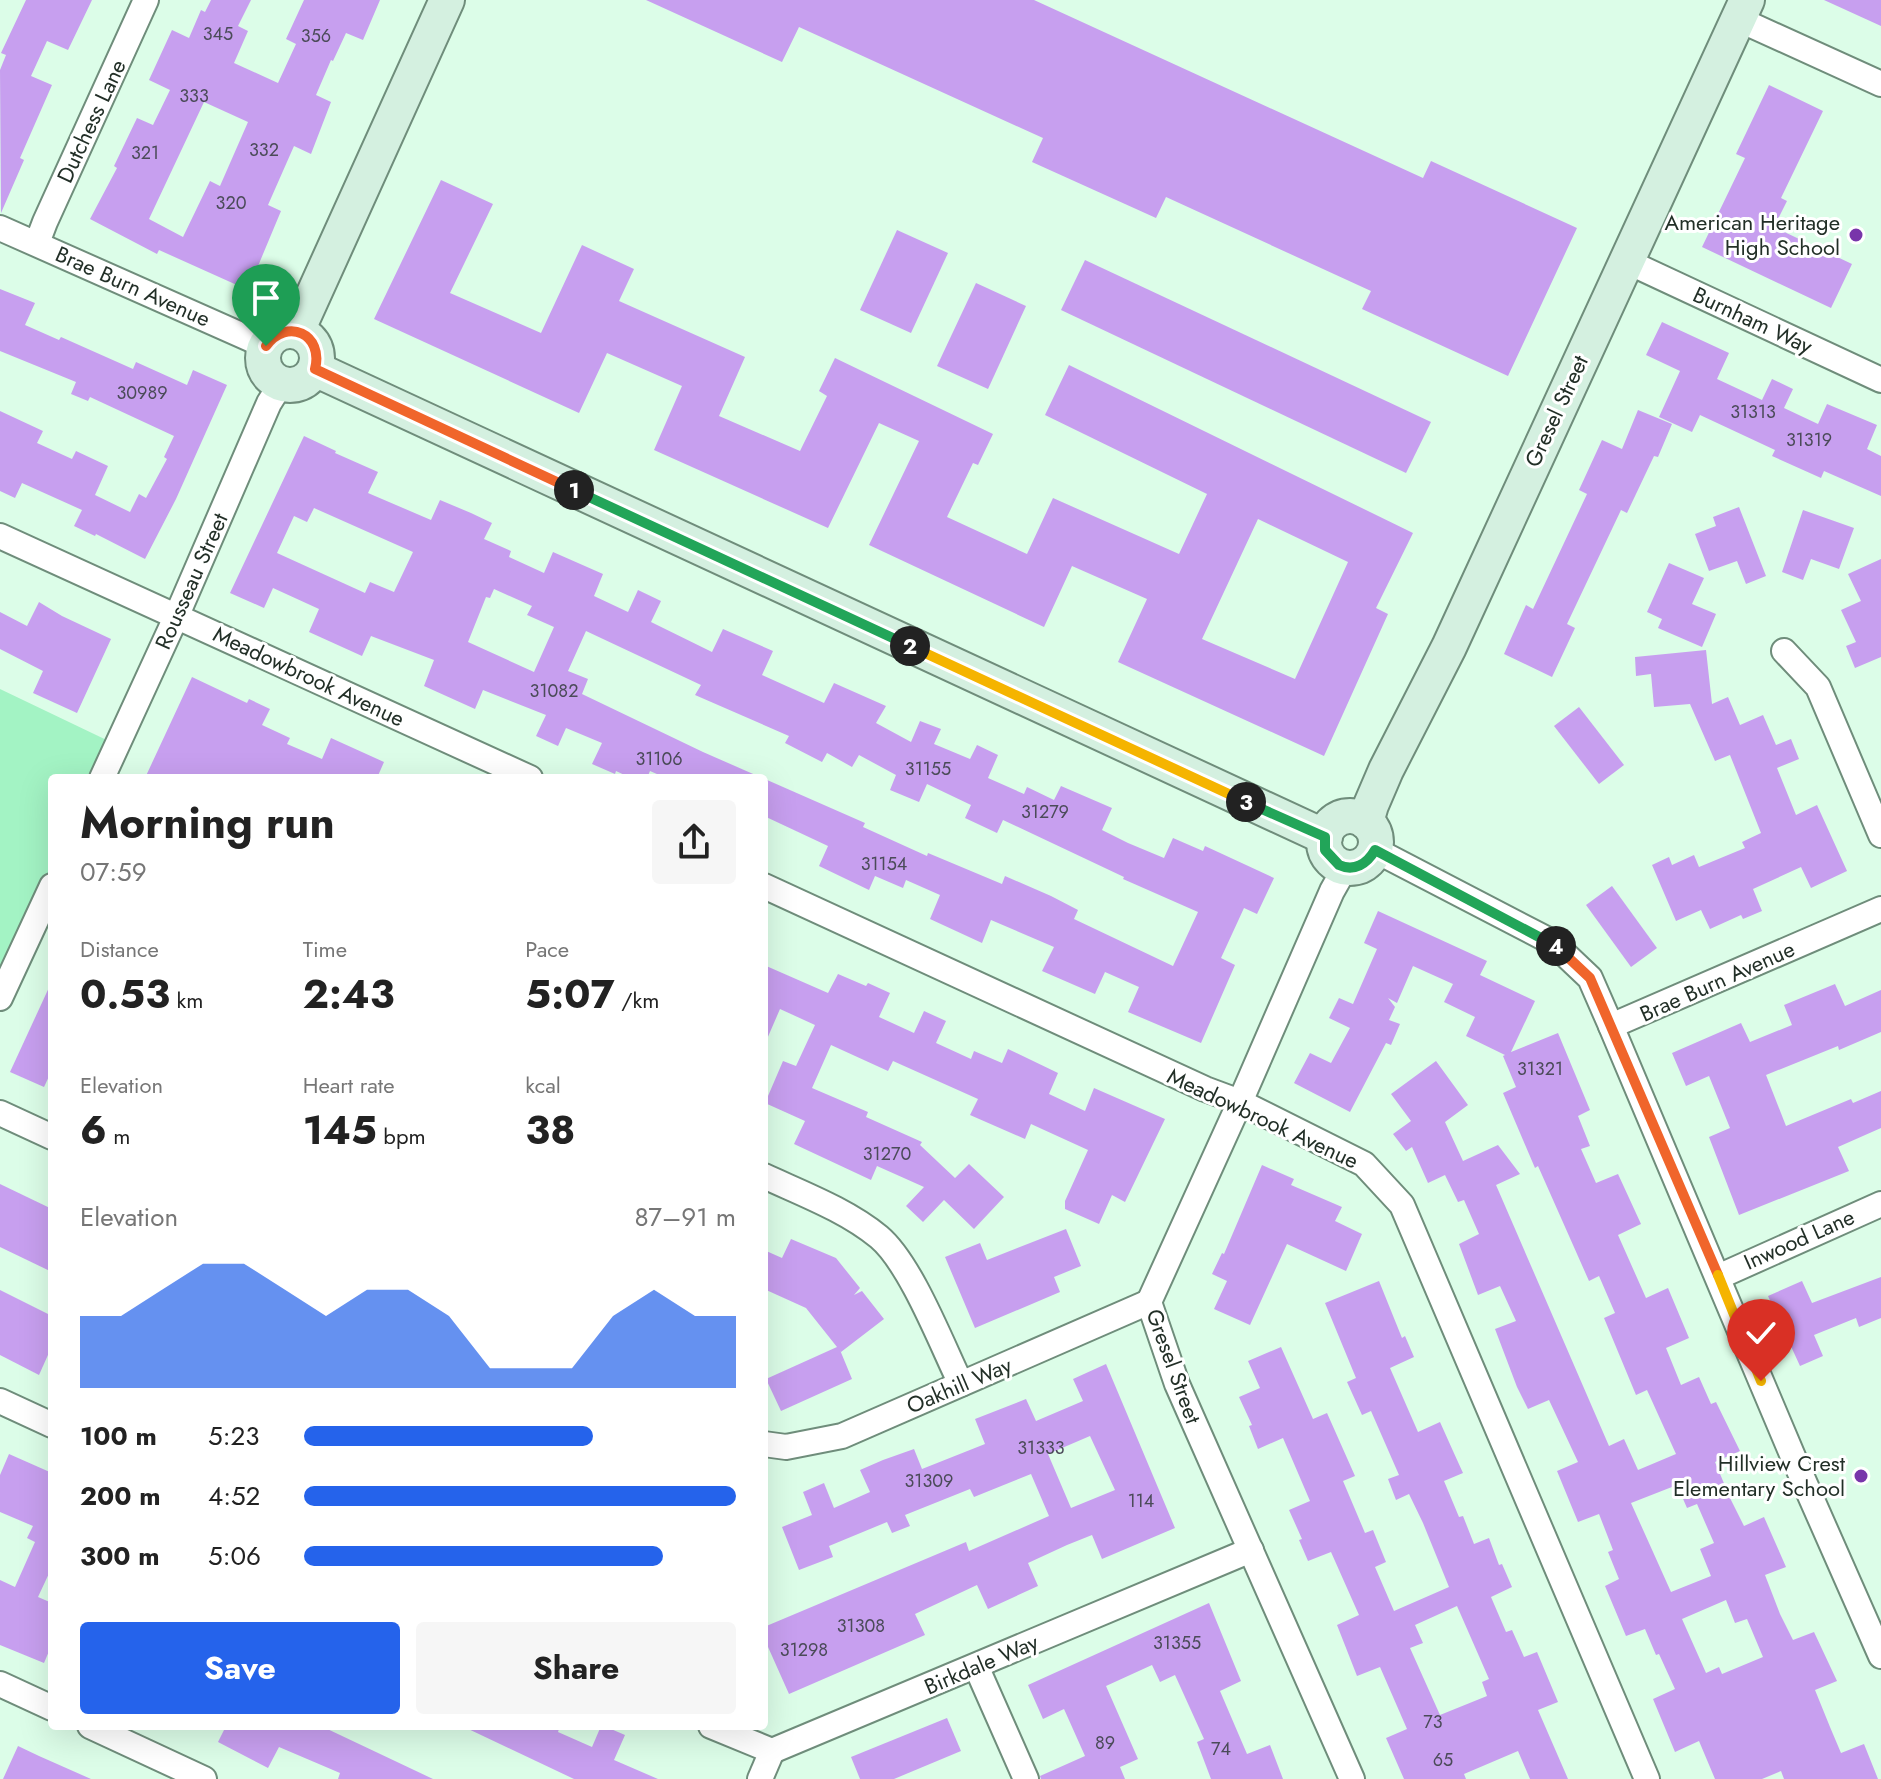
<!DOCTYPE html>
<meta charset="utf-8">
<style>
body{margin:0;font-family:Jost,sans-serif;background:#f6f6f6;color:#222;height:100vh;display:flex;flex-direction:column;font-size:30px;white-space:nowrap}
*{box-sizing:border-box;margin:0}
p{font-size:26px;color:#767676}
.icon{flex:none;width:44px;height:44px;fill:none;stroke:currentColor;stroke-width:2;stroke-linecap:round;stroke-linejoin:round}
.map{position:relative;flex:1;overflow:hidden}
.sheet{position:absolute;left:48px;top:774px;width:720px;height:956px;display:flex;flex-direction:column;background:#fff;border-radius:8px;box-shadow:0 8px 32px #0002}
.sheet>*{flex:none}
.pin{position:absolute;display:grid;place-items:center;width:68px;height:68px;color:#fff;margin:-82px -34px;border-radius:50% 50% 50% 0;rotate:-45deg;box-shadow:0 0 8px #0007}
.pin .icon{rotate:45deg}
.km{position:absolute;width:40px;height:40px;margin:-20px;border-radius:50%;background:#222;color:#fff;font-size:22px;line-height:40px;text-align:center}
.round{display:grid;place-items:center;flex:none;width:84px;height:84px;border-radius:8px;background:#f6f6f6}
.summary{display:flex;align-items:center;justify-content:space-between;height:136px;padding:0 32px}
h1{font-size:44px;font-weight:700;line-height:60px}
.stats{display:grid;grid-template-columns:repeat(3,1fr);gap:12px;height:136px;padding:8px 32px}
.stats div{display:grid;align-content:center}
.stats b{font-size:40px;font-weight:700}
.stats small{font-size:22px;font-weight:400}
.stats p{font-size:22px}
.chart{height:224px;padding:16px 32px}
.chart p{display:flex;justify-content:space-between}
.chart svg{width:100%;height:144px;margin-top:8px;fill:#2563eb;opacity:.7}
.cta{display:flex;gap:16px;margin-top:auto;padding:16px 32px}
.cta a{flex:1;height:92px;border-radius:8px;background:#2563eb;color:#fff;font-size:32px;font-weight:700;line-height:92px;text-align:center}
.cta a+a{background:#f6f6f6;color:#222}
ul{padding:0 32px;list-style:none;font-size:26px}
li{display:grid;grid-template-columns:128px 96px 1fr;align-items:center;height:60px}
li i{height:20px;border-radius:10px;background:#2563eb}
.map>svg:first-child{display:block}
.green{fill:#a3f3c4}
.building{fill:#c79fef;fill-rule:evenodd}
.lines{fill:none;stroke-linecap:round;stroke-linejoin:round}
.street-casing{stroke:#6f8d7b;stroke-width:28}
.secondary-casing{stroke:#6f8d7b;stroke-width:38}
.street{stroke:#fff;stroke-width:24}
.secondary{stroke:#d4f0e0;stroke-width:34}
.split-1-casing{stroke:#fff;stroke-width:16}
.split-2-casing{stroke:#fff;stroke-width:16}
.split-3-casing{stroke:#fff;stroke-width:16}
.split-4-casing{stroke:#fff;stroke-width:16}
.split-5-casing{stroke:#fff;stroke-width:16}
.split-6-casing{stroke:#fff;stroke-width:16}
.split-1{stroke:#f0652b;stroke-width:10}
.split-2{stroke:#22a559;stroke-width:10}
.split-3{stroke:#f5b400;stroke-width:10}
.split-4{stroke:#22a559;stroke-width:10}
.split-5{stroke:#f0652b;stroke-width:10}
.split-6{stroke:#f5b400;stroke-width:10}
.poi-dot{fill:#7835aa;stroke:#fff;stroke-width:3}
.labels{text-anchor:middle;stroke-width:6;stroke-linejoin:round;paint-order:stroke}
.number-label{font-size:18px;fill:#4b4b59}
.street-label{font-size:22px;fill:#222f27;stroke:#fff}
.poi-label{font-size:22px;fill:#222f27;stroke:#fff;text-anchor:end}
</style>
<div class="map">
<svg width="1881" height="1779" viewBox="0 0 1881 1779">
<rect width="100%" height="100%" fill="#dcfde8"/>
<!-- green -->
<path class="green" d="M0,689L117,745L102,778H52V886L0,998Z"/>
<!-- building -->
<g class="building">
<path d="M26,0H92L68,50L47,41L31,76L52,85L20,158L24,160L1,213L0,70L6,55L1,53Z"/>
<path d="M211,0H251L238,26L248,31L234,63L278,83L296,44L286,39L304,0H380L363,40L346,33L333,61L331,60L316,95L331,102L311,154L294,146L268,205L281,211L248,290L159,250L157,254L90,219L117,168L114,166L137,118L153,125L170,90L149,80L172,30L189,38L201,10L205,12ZM204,102L248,122L220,186L210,181L183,237L149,219Z"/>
<path d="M646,0H1034L1423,178L1431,161L1577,228L1508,376L1362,309L1371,291L1166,197L1156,218L1032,162L1043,138L799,27L782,62Z"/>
<path d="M1824,0H1881V26Z"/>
<path d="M1769,85L1823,111L1781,198L1787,201L1774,227L1852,264L1831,308L1702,247L1745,158L1736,154Z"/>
<path d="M441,180L493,204L450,293L541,333L582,245L634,269L619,301L745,357L719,416L800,451L827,396L819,391L835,358L993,434L978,465L973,463L947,517L1027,554L1053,498L1179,554L1207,494L1045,415L1069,365L1413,533L1376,608L1388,614L1324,756L1118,662L1147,599L1072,566L1044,627L869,545L919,441L879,423L828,528L654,450L682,386L607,353L579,413L374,319ZM1258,519L1348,562L1295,679L1202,639Z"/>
<path d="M897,230L948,253L911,333L860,310Z"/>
<path d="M1085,260L1431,422L1406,473L1061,310Z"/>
<path d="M976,283L1026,306L988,389L937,366Z"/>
<path d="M0,289L35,303L25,325L59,340L61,337L133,369L136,362L187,385L193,370L227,385L176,499L145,559L96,534L95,536L74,526L82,510L22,483L15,498L0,491V411L43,431L37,443L72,459L76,451L108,466L95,495L130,512L139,494L146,498L167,459L164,457L174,436L90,397L88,401L71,394L76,382L0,351Z"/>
<path d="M1662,322L1729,353L1717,379L1762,400L1772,379L1793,389L1784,408L1818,424L1827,404L1877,425L1867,449L1881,456V496L1824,471L1821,478L1772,456L1775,450L1700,415L1692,432L1659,417L1680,371L1646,355Z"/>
<path d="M1638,410L1672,424L1658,457L1654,456L1627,513L1621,510L1567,624L1575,628L1552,677L1504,654L1526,605L1533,609L1587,494L1579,490L1602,440L1622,449Z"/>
<path d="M304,436L336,451L335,453L378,472L368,493L431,520L440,500L471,513L492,523L484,539L511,551L509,557L544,573L553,552L603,574L594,596L628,612L638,590L661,601L651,622L712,652L723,629L773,651L762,675L824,703L834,683L886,706L876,723L911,742L920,721L941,729L934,744L970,759L977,745L998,755L988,778L1024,794L1027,787L1054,800L1061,786L1112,808L1102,830L1128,843L1164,858L1173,838L1203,851L1205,846L1274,878L1257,914L1244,908L1221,958L1235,965L1201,1043L1128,1012L1139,987L1105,972L1095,994L1042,971L1054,947L991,920L982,943L930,919L940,895L906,880L903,888L875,876L869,890L819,866L828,846L764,816V778H666L650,771L647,778H631L616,771L615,774L592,764L602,743L566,728L558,746L536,736L546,715L483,690L475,709L424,686L434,660L371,636L362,656L309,632L319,609L273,588L264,608L230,593ZM314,508L413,552L394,592L370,582L365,593L277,553L294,516L307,522ZM494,589L532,606L527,615L554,627L534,672L468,642L486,597L490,598ZM586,631L701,685L695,695L789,736L785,743L822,762L827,753L852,767L859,755L896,775L890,790L919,802L927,784L971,805L965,818L997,833L1003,820L1124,877L1123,879L1198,912L1173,966L1074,919L1078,910L1051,896L1005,876L1002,884L928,853L927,856L863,827L865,823L703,752L582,694L588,679L568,671Z"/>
<path d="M1739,507L1766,576L1746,584L1737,561L1709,571L1695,534L1716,526L1713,517Z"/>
<path d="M1803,510L1854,528L1839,569L1811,559L1803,580L1782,572Z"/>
<path d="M1881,559V657L1855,668L1846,646L1856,642L1841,610L1861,601L1848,574Z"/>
<path d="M1669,563L1704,578L1692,604L1716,614L1702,647L1658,628L1662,619L1647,612Z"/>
<path d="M39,602L62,616L111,639L77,713L33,693L43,671L0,649V612L27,626Z"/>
<path d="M1706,650L1712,704L1728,697L1740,725L1763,715L1776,745L1791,739L1799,759L1777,768L1796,815L1817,805L1847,871L1811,888L1801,867L1753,889L1762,911L1743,919L1741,915L1710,929L1701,910L1676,921L1652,865L1669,857L1672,865L1694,855L1699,867L1745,848L1742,842L1761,833L1730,755L1715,761L1690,704L1654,707L1651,674L1636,676L1635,657Z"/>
<path d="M192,677L247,703L249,699L270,709L262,725L290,738L287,744L322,759L331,738L384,762L377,778H145Z"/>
<path d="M1579,707L1624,765L1599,784L1554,726Z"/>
<path d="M1612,886L1657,948L1631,967L1586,905Z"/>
<path d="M1378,911L1487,961L1480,975L1535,1001L1511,1052L1558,1033L1590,1110L1578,1116L1590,1146L1581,1149L1596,1183L1618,1174L1641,1224L1618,1235L1646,1298L1668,1288L1689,1338L1666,1348L1681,1385L1699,1377L1711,1404L1716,1402L1740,1451L1715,1462L1731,1500L1744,1526L1764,1517L1786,1567L1765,1575L1780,1614L1793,1640L1814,1632L1837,1681L1815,1690L1830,1727L1841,1753L1864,1744L1878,1779H1784L1781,1771L1762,1779H1715L1699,1741L1675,1752L1653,1699L1675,1689L1659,1654L1656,1655L1645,1629L1626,1636L1605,1586L1619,1579L1608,1552L1613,1550L1599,1514L1578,1522L1557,1471L1578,1462L1549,1400L1528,1409L1517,1387L1495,1329L1516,1321L1500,1286L1478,1295L1459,1244L1479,1234L1464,1200L1458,1202L1445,1175L1428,1183L1412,1147L1406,1151L1393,1134L1411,1121L1391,1094L1436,1061L1468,1105L1445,1122L1463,1161L1498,1145L1520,1174L1496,1185L1609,1446L1624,1439L1638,1470L1676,1454L1647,1390L1636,1395L1604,1318L1615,1313L1599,1276L1589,1281L1538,1166L1535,1168L1503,1093L1516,1087L1503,1056L1505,1055L1466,1036L1475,1017L1444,1002L1453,984L1413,966L1397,1003L1388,998L1395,1007L1389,1020L1400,1024L1391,1045L1386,1043L1350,1112L1294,1083L1310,1053L1331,1063L1350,1028L1329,1018L1339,998L1353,1004L1377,949L1364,943ZM1677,1485L1687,1508L1697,1504L1714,1543L1700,1549L1711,1576L1671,1592L1631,1503ZM1726,1600L1735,1623L1747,1619L1763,1657L1722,1674L1719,1667L1706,1673L1682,1619Z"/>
<path d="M764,965L828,993L838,974L866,986L868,983L890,993L879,1017L914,1033L924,1011L946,1021L936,1043L971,1059L974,1051L1002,1063L1008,1049L1058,1073L1049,1094L1085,1111L1094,1088L1165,1119L1125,1202L1112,1195L1099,1224L1065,1209V1201L1088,1150L1031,1124L1025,1139L970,1115L978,1099L893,1061L888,1071L831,1045L812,1088L868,1112L866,1117L922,1142L920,1145L955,1178L969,1164L1004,1197L974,1229L944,1200L923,1222L906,1206L924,1187L877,1166L871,1180L794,1144L805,1121L765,1103L783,1061L796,1066L815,1025L780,1009L764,1046Z"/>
<path d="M52,981V1070L44,1087L10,1072Z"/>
<path d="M1835,984L1845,1006L1881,990V1032L1839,1050L1838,1046L1766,1075L1786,1126L1851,1099L1853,1103L1881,1091V1128L1838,1147L1849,1171L1739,1215L1709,1137L1730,1128L1709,1076L1686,1086L1672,1053L1741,1023L1750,1042L1792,1025L1784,1005Z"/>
<path d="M1262,1165L1294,1179L1291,1185L1342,1207L1335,1221L1362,1234L1346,1271L1287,1244L1250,1325L1214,1309L1227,1281L1212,1274L1222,1253L1224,1254Z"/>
<path d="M0,1184L52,1209V1272L0,1247Z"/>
<path d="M1066,1229L1081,1266L1054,1277L1060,1292L975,1328L945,1257L980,1243L987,1260Z"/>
<path d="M791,1239L836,1258L860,1288L854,1295L862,1291L884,1319L841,1352L840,1350L852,1379L781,1411L766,1379L837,1347L806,1308L764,1289V1250L782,1258Z"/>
<path d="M1881,1277V1318L1859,1327L1856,1318L1814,1335L1823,1356L1800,1366L1768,1296L1802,1281L1812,1303Z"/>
<path d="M1379,1281L1402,1338L1405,1336L1414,1357L1390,1368L1418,1432L1440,1422L1453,1451L1463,1473L1444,1481L1459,1517L1463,1516L1474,1544L1489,1538L1499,1565L1502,1564L1512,1587L1491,1597L1506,1632L1512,1630L1524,1657L1537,1652L1558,1702L1538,1710L1568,1779H1530L1518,1751L1464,1774L1466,1779H1404L1386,1738L1407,1729L1380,1667L1357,1676L1337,1625L1359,1615L1331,1552L1308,1561L1299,1540L1302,1539L1289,1510L1310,1501L1283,1438L1258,1449L1249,1426L1252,1425L1239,1397L1260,1388L1248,1361L1281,1347L1313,1419L1327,1413L1355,1476L1343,1481L1365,1533L1373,1530L1386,1562L1375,1567L1394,1611L1449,1587L1423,1523L1409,1494L1396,1500L1388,1479L1399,1475L1371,1411L1362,1415L1347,1382L1356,1378L1325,1303ZM1457,1606L1489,1679L1482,1682L1487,1696L1440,1715L1410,1648L1423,1643L1415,1625Z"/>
<path d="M0,1290L52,1316V1346L39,1375L0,1355Z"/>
<path d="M1106,1364L1175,1528L1102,1559L1092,1535L1067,1545L1028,1563L1038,1586L988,1609L977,1585L915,1614L925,1635L789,1694L764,1638V1627L966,1542L969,1551L1049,1516L1031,1474L974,1497L970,1489L905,1515L910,1526L892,1533L887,1522L829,1546L833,1557L799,1570L782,1527L812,1515L803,1492L824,1483L834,1508L870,1492L860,1470L883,1460L914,1449L922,1469L985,1444L975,1419L1026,1399L1036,1421L1083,1401L1073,1379ZM1090,1436L1115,1490L1071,1508L1048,1454Z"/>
<path d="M9,1454L52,1473V1567L38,1597L52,1603V1644L44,1663L0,1645V1580L15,1587L35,1542L27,1538L33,1526L0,1512V1475Z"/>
<path d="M1209,1603L1241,1681L1220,1691L1247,1754L1270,1745L1283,1779H1211L1197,1742L1204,1739L1175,1675L1160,1682L1152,1665L1106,1686L1138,1759L1120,1767L1125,1779H1041L1040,1776L1085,1756L1064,1709L1043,1719L1028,1685Z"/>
<path d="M947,1718L961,1751L894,1779H860L851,1757Z"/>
<path d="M226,1726H321L433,1779H338L340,1773L279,1747L268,1768L218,1742Z"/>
<path d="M462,1726H560L558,1732L592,1747L601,1726H604L625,1735L614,1760L658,1779H574Z"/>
<path d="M18,1746L39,1756L91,1779H3Z"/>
</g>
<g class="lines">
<!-- street casing -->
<g class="street-casing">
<g id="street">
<path d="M1738,19L1881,84"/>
<path d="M0,228L266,346"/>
<path d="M37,243L45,222L146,0"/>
<path d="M1626,261L1881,380"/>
<path d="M0,536L530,778"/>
<path d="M1784,651L1818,687L1881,835"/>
<path d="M102,778L177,615L269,403L281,384"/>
<path d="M1375,850L1552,942L1590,978L1611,1026L1881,909"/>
<path d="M1345,868L1332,891L1240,1102L1149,1302L1177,1384L1352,1779"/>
<path d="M764,886L1205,1089L1240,1102L1364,1164L1402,1205L1647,1779"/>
<path d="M0,998L52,886"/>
<path d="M1611,1026L1794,1459L1881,1656"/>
<path d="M0,1113L52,1137"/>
<path d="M764,1176C803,1194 846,1210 879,1237C911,1264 942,1345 961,1384"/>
<path d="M1718,1277L1881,1204"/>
<path d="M0,1401L52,1425"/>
<path d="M764,1444L786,1447L842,1436L1149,1302"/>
<path d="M976,1666L1026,1779"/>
<path d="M0,1684L52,1708"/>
<path d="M90,1726L204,1779"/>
<path d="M711,1726L772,1751L1251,1550"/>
<path d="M760,1779L772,1751"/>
</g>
</g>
<!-- secondary casing -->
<g class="secondary-casing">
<g id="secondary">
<circle cx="290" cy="358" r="27"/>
<path d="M297,331L447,0"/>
<path d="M315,369L1325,837"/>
<circle cx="1350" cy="842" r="26"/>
<path d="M1366,822L1371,805L1386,770L1449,647L1747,0"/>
</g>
</g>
<!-- street -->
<use href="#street" class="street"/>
<!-- secondary -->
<use href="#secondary" class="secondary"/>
</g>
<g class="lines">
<!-- split-1 casing -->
<g class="split-1-casing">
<path id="split-1" d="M266,346C287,317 324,334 315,369L574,490"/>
</g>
<!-- split-2 casing -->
<g class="split-2-casing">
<path id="split-2" d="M574,490L910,646"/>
</g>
<!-- split-3 casing -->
<g class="split-3-casing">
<path id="split-3" d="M910,646L1246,802"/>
</g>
<!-- split-4 casing -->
<g class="split-4-casing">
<path id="split-4" d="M1246,802L1325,837V850L1339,865C1354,872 1367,864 1375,850L1556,946"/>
</g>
<!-- split-5 casing -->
<g class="split-5-casing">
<path id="split-5" d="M1556,946L1590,978L1718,1275"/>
</g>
<!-- split-6 casing -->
<g class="split-6-casing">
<path id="split-6" d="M1718,1275L1761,1381"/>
</g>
<!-- split-1 -->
<use href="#split-1" class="split-1"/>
<!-- split-2 -->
<use href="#split-2" class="split-2"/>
<!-- split-3 -->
<use href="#split-3" class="split-3"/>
<!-- split-4 -->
<use href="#split-4" class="split-4"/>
<!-- split-5 -->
<use href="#split-5" class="split-5"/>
<!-- split-6 -->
<use href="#split-6" class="split-6"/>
</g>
<!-- markers -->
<g class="poi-dot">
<circle cx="1856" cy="235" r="8"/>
<circle cx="1861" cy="1476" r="8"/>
</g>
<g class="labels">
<!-- number labels -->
<g class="number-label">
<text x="218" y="40">345</text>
<text x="316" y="42">356</text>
<text x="194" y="102">333</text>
<text x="264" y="156">332</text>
<text x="145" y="159">321</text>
<text x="231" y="209">320</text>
<text x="142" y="399">30989</text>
<text x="1753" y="418">31313</text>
<text x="1809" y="446">31319</text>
<text x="554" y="697">31082</text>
<text x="659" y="765">31106</text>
<text x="928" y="775">31155</text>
<text x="1045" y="818">31279</text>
<text x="884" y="870">31154</text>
<text x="1540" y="1075">31321</text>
<text x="887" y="1160">31270</text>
<text x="1041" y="1454">31333</text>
<text x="929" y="1487">31309</text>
<text x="1141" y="1507">114</text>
<text x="861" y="1632">31308</text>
<text x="1177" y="1649">31355</text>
<text x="804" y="1656">31298</text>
<text x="1433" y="1728">73</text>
<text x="1105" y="1749">89</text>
<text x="1221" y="1755">74</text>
<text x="1443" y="1766">65</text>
</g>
<!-- street labels -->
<g class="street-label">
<text transform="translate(91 121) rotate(-65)" y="8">Dutchess Lane</text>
<text transform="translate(133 286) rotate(24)" y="8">Brae Burn Avenue</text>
<text transform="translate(1753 320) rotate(25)" y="8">Burnham Way</text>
<text transform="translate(1556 411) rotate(-65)" y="8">Gresel Street</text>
<text transform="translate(191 581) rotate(-66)" y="8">Rousseau Street</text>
<text transform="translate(309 676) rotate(25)" y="8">Meadowbrook Avenue</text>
<text transform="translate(1717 981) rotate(-24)" y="8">Brae Burn Avenue</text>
<text transform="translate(1263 1118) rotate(25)" y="8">Meadowbrook Avenue</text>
<text transform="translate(1799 1239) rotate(-24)" y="8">Inwood Lane</text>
<text transform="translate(1174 1366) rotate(70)" y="8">Gresel Street</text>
<text transform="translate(959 1385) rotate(-23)" y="8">Oakhill Way</text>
<text transform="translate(981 1664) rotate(-23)" y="8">Birkdale Way</text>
</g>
<!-- poi labels -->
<g class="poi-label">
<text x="1840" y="230">American Heritage<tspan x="1840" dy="25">High School</tspan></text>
<text x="1845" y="1471">Hillview Crest<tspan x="1845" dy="25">Elementary School</tspan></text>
</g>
</g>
</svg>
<div class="pin" style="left:266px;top:346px;background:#1e9e55"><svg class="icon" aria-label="arrive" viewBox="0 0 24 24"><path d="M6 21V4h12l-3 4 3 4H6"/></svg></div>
<div class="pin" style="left:1761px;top:1381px;background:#d93025"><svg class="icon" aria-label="check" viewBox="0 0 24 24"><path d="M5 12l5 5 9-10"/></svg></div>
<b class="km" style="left:574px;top:490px">1</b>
<b class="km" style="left:910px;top:646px">2</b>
<b class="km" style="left:1246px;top:802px">3</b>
<b class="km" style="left:1556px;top:946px">4</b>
<section class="sheet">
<div class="summary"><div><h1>Morning run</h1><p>07:59</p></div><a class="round"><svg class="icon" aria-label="share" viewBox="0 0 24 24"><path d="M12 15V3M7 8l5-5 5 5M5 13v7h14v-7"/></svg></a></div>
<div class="stats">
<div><p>Distance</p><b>0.53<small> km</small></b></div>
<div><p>Time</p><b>2:43</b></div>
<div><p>Pace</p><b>5:07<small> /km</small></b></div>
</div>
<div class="stats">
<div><p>Elevation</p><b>6<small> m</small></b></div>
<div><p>Heart rate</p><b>145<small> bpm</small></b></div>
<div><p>kcal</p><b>38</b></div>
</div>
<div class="chart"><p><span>Elevation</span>87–91 m</p>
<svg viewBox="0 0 160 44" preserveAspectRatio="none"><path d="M0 44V22L10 22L20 14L30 6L40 6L50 14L60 22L70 14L80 14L90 22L100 38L110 38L120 38L130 22L140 14L150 22L160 22V44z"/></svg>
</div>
<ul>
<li><b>100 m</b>5:23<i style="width:67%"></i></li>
<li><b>200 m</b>4:52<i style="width:100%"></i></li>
<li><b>300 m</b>5:06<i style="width:83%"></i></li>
</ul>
<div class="cta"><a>Save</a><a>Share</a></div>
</section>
</div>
